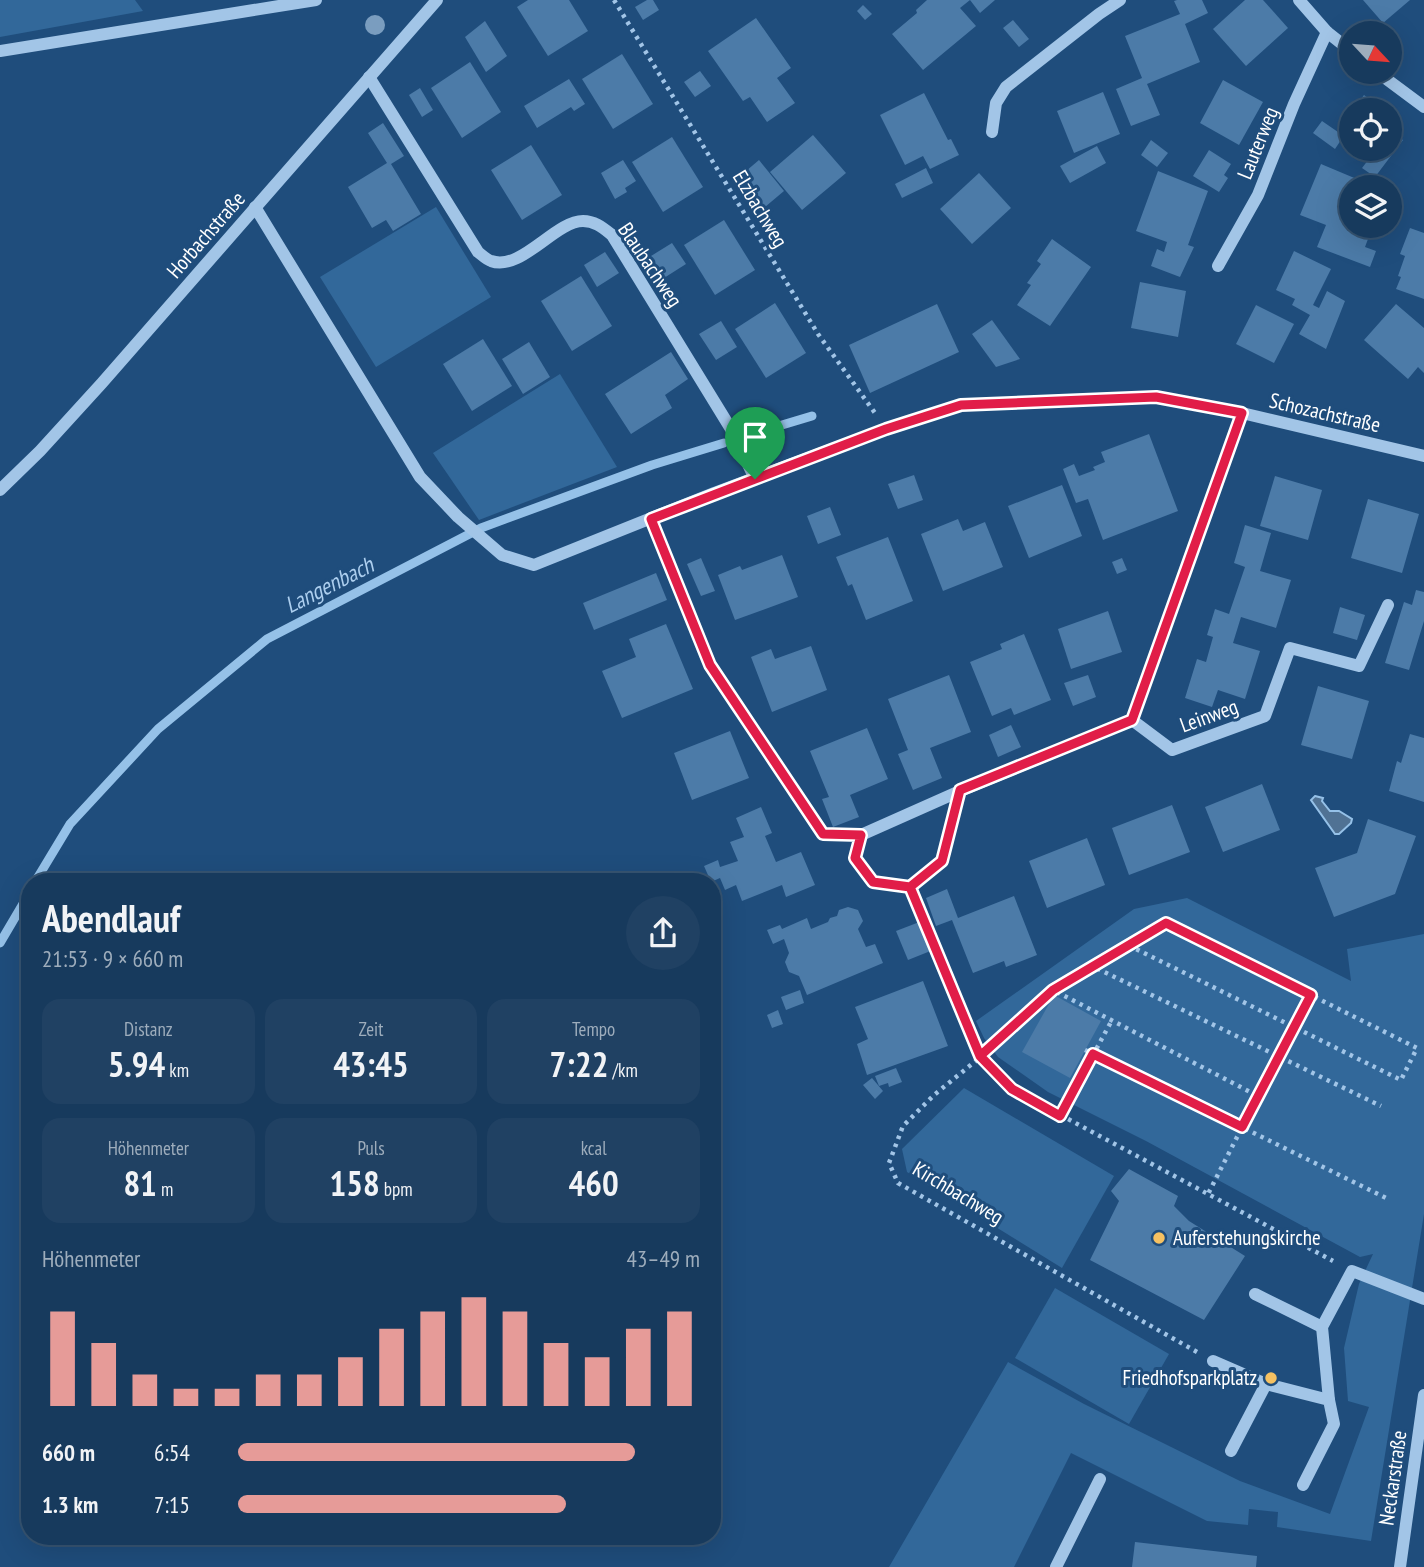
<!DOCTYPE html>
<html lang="de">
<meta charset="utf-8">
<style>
body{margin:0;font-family:"PT Sans Narrow",sans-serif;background:#204163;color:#f1f3f6;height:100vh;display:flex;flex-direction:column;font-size:26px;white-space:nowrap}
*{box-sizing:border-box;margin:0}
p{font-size:23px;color:#9eadbc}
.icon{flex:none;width:38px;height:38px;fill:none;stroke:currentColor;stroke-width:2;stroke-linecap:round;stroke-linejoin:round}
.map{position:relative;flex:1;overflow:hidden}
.details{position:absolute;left:21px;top:873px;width:700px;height:672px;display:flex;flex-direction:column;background:#173a5d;border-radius:28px;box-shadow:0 7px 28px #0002,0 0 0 2px #365472}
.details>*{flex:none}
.needle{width:46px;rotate:116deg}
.tools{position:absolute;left:1339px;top:21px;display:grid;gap:14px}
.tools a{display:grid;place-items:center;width:63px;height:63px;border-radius:50%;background:#173a5d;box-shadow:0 7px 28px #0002,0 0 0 2px #365472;font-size:35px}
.pin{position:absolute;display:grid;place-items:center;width:60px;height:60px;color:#fff;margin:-72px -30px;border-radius:50% 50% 50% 0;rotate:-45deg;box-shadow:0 0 7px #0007}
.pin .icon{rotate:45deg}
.round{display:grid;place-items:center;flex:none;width:74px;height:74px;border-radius:37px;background:#204163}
.headline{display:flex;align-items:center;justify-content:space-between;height:119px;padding:0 21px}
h1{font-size:38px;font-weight:800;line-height:52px}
.figures{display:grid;grid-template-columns:repeat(3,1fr);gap:10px;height:119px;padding:7px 21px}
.figures div{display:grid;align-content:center;border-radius:18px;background:#204163;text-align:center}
.figures b{font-size:35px;font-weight:800}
.figures small{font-size:19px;font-weight:400}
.figures p{font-size:19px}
.chart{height:196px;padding:14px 21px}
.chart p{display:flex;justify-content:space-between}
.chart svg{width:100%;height:126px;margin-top:7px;stroke:#e69b98;stroke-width:6}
ul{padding:0 21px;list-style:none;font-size:23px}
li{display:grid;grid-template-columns:112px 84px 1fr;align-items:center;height:52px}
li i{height:18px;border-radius:9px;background:#e69b98}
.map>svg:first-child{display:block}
.green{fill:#32689a}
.water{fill:#507294;stroke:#95c1e8;stroke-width:2}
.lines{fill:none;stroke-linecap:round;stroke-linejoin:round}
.stream{stroke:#95c1e8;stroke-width:9}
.building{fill:#4c7ba8}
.path{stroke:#a2c5e7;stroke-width:4.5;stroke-dasharray:3.5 5;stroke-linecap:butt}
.minor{stroke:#a2c5e7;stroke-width:12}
.tree{fill:#7a9dbf}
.route-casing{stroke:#fff;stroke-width:14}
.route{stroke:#e11d48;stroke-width:9}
.poi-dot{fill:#f5c162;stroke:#1f4d7c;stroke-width:2.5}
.labels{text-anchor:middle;stroke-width:6;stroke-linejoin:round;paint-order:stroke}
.street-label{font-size:21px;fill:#fff;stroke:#1f4d7c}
.poi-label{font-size:21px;fill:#fff;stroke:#1f4d7c;text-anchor:start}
.water-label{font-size:23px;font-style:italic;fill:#adcfef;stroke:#1f4d7c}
</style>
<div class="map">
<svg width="1424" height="1567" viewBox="0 0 1424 1567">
<rect width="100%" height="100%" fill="#1f4d7c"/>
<!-- green -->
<g class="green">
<path d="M0,0H135L143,11L0,37Z"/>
<path d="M436,207L491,297L376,367L320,277Z"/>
<path d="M560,374L617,467L479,520L433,453Z"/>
<path d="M1187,898L1351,981L1347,949L1424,934V1214L1371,1541L1277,1527L1278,1512L1249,1509L1248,1525L1207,1521L1071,1453L1014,1567H889L1008,1362L1084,1404L1240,1481L1330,1514L1369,1407L1348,1401L1344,1348L1359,1284L1373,1254L1360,1257L1146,1141L1048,1092L998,1057L984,1038L976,1021L1134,909Z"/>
<path d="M964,1088L1114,1176L1062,1268L907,1172L902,1149Z"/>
<path d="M1055,1288L1169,1354L1129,1424L1015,1358Z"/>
</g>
<!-- water -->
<path class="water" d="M1315,796L1323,798L1322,801L1330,811H1339L1352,819L1351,823L1339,834H1335L1311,800Z"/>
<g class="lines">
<!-- stream -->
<g class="stream">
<path d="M772,428L812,416"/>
<path d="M35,882L70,824L158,729L267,639L481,528L652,465L724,443"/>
<path d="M0,943L30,892"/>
</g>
</g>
<!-- building -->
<g class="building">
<path d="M528,0H569L588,31L548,56L517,7Z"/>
<path d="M647,0H653L659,10L643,20L635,7Z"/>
<path d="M927,0H970L960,8L976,26L923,70L892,34L917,13L916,10Z"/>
<path d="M970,0H995L980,13Z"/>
<path d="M1177,0H1202L1208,13L1185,24L1200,62L1147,84L1160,115L1131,126L1116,89L1142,78L1125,36L1180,14L1174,1Z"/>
<path d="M1245,0H1263L1288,28L1246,66L1213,29Z"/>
<path d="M1363,0H1410L1383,23Z"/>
<path d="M863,5L872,14L865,20L857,11Z"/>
<path d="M756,18L791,68L777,78L795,103L767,122L750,97L743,101L708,51Z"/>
<path d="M1013,20L1029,39L1019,47L1003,28Z"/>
<path d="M485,21L507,56L486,72L465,37Z"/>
<path d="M622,54L653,104L613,129L582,79Z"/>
<path d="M470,62L501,112L462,138L431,88Z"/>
<path d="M700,71L711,86L695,97L684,82Z"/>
<path d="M569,79L585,104L574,111L571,107L537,128L524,106Z"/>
<path d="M1223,80L1263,102L1239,145L1200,123Z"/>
<path d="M420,88L433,110L422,117L409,95Z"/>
<path d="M1103,92L1120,134L1074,153L1057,111Z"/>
<path d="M924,93L948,140L951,139L959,155L930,169L923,156L905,165L880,115Z"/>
<path d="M1364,95L1380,107L1382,110H1353Z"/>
<path d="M1351,113V139L1345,134L1335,149L1313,133L1322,121L1338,132Z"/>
<path d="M1390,116L1399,123L1392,133L1403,140L1375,177L1362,168L1372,155L1364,149H1390Z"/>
<path d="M383,123L404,156L391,164L421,214L393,231L386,220L372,228L348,187L387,163L368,133Z"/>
<path d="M813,135L846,173L802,210L770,172Z"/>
<path d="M672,137L703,187L663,212L632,162Z"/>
<path d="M1151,140L1168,153L1157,167L1141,155Z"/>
<path d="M531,145L562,195L522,220L491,170Z"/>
<path d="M1097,146L1106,163L1070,183L1060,166Z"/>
<path d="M1209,150L1231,164L1224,175L1228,178L1219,192L1193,176Z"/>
<path d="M623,160L636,181L625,188L627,192L615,199L601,173Z"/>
<path d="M759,160L784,191L765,207L739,177Z"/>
<path d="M1321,164L1371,185L1370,187H1351V226L1371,231L1365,247L1376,251L1370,267L1317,247L1326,225L1300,215Z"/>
<path d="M926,168L933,183L902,198L895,184Z"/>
<path d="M1158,171L1208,191L1188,245L1194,247L1180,277L1151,266L1157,249L1164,252L1167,242L1136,231Z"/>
<path d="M979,173L1011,208L972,244L940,209Z"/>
<path d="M724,220L755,270L715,295L684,245Z"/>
<path d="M1410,228L1424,233V299L1396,289L1401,277L1398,276L1405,256L1400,254Z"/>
<path d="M1052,239L1091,267L1050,326L1017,305L1031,285L1027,283L1041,264L1037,261Z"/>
<path d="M672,243L686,264L664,278L651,256Z"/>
<path d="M1294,251L1331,269L1313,305L1319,308L1327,291L1345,301L1326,349L1299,334L1310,315L1292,305L1295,299L1276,290Z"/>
<path d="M605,252L619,273L597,287L584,265Z"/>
<path d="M581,276L612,326L572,351L541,301Z"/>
<path d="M1140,282L1186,291L1178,337L1131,328Z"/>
<path d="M775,303L806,353L766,378L735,329Z"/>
<path d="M937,304L959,352L870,393L849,345Z"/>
<path d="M1396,304L1424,328V373L1418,367L1408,379L1364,340Z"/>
<path d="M1256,305L1294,324L1274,363L1236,344Z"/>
<path d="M992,320L1020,359L996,367L972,334Z"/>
<path d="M721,321L737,347L716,360L699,334Z"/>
<path d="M483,339L512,386L472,411L443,364Z"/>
<path d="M529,342L550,377L523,394L502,359Z"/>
<path d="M671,352L688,379L665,395L672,408L631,434L605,394Z"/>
<path d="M1149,434L1178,511L1103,540L1088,499L1076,503L1063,469L1074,464L1079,476L1095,470L1093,467L1105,462L1101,452Z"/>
<path d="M914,475L923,500L898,509L888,484Z"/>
<path d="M1275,476L1322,490L1308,540L1260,526Z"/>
<path d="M1062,485L1082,536L1029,558L1008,506Z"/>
<path d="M1368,499L1419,514L1402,573L1351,558Z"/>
<path d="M830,507L841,535L818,544L807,516Z"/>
<path d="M958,519L963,531L985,522L1003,567L943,591L921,534Z"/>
<path d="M1245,525L1271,533L1260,571L1291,580L1276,628L1241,617L1233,643L1260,651L1245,699L1218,690L1212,707L1185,698L1197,659L1206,662L1213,637L1207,635L1215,609L1229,614L1245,567L1234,563Z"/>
<path d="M888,537L913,601L866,620L852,584L848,586L836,557Z"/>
<path d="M782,555L798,597L735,620L718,575L740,566L742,570Z"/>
<path d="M701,558L715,591L701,596L687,564Z"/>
<path d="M1122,558L1127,570L1117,574L1112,562Z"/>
<path d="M656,573L667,600L594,630L583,603Z"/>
<path d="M1416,590L1424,592V621L1409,670L1385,663L1404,602L1412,605Z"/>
<path d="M1340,607L1365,615L1357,640L1333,633Z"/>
<path d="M1108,611L1122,652L1071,669L1058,629Z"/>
<path d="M666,624L693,689L622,718L602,671L636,657L629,639Z"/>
<path d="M1024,634L1051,700L1014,715L1011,708L992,716L970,662L1002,649L1000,644Z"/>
<path d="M811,646L827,690L772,712L751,657L771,649L775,659Z"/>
<path d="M949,675L971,732L930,748L942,778L913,790L898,754L908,750L888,699Z"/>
<path d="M1088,675L1096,697L1073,706L1064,683Z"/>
<path d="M1318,686L1369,701L1352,759L1301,745Z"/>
<path d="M1011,725L1021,747L998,757L989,735Z"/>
<path d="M867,728L888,779L850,795L859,817L833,827L822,799L829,797L810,751Z"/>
<path d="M730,731L749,778L692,800L674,753Z"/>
<path d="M1410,734L1424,738V802L1389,791L1397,761L1401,763Z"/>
<path d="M1262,784L1280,830L1223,852L1205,807Z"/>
<path d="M1172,805L1190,852L1129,875L1112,828Z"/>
<path d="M761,807L772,833L765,836L776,862L801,852L815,885L786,897L782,885L742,901L736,885L725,890L720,878L711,882L704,866L718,860L720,867L738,861L730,842L744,837L736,818Z"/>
<path d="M1368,819L1416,836L1395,894L1334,917L1315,868L1357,853Z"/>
<path d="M1087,838L1105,885L1047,908L1029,861Z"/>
<path d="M947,889L958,918L1014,896L1037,955L1006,967L1004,961L973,973L952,920L936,926L926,898Z"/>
<path d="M848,907L858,910L863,921L858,929L866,947L875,944L883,963L807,995L799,976L789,972L785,962L789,953L784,939L773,944L767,930L780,925L782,929L807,918L811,929L828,922L830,918L837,916L839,910Z"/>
<path d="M922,921L933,950L908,960L896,931Z"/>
<path d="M923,981L948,1046L867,1075L857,1044L868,1039L855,1007Z"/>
<path d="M800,990L804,1003L786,1010L781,997Z"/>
<path d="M1054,995L1101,1021L1070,1078L1022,1052Z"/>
<path d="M778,1010L783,1024L772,1028L767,1015Z"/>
<path d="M896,1068L902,1082L889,1087L888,1083L879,1086L875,1076Z"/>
<path d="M872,1078L883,1091L875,1099L863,1085Z"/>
<path d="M1129,1169L1178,1196L1174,1206L1189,1221L1245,1256L1204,1320L1090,1260L1119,1201L1111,1191Z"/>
<path d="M1135,1542L1257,1556L1256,1567H1132Z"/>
</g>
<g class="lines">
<!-- path -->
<g class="path">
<path d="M614,0L818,334L875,413"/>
<path d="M658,536L710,665L823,834H839"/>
<path d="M918,906L980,1056L1012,1089L1333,1261"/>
<path d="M1092,966L1128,945L1401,1080L1417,1048L1166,923L1128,945"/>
<path d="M1053,989L1092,966L1381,1106"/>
<path d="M1085,1050L1386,1198"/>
<path d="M1258,1096L1311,995"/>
<path d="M1060,1116L1112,1020"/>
<path d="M1197,1352L898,1183L889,1163L903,1126L934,1095L988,1051L1053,990L1258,1096L1208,1194"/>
</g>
<!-- minor -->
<g class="minor">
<path d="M1299,0L1327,32L1351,51"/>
<path d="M0,51L316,0"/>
<path d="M1377,72L1424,107"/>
<path d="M369,77L478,252C482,255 487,260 491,261C521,272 555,221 583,221C595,221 603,228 612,235L731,429L755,479"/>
<path d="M992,132L996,103L1006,87L1099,14L1120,0"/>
<path d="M255,207L420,477L458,517L502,555L534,565L714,493L886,429L961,405L1156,397L1242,413L1424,456"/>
<path d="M1218,266L1258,195L1294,104L1327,32"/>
<path d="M0,490L40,451L102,383L437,0"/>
<path d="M1132,720L1172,750L1265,716L1290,648L1359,666L1388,605"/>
<path d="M960,791L942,861L910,887L873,882L855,858L861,835L960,791L1132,720L1242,413"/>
<path d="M1255,1294L1322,1327"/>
<path d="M1213,1361L1266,1384L1329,1400L1334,1424L1303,1485"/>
<path d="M1329,1400L1322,1327L1352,1271L1424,1299"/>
<path d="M1231,1451L1266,1384"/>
<path d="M1056,1567L1100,1479"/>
<path d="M1400,1567L1424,1395"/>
</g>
</g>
<!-- trees -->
<circle class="tree" cx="375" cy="25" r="10"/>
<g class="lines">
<!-- route casing -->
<g class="route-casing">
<path id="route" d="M755,479L651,519L710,665L823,834L861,835L855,858L873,882L910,887L980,1056L1053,990L1166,923L1311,995L1242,1127L1093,1054L1060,1116L1012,1089L980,1056L910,887L942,861L960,790L1132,720L1242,413L1156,397L961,405L886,429L755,479"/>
</g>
<!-- route -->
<use href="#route" class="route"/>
</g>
<!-- markers -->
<g class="poi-dot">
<circle cx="1159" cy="1238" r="7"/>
<circle cx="1271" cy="1378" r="7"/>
</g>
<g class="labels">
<!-- street labels -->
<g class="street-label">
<text transform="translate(1258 143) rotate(-68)" y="7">Lauterweg</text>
<text transform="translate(760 209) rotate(59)" y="7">Elzbachweg</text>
<text transform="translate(206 235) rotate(-49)" y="7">Horbachstraße</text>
<text transform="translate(650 265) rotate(56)" y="7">Blaubachweg</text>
<text transform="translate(1325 413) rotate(13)" y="7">Schozachstraße</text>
<text transform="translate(1209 716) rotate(-20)" y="7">Leinweg</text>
<text transform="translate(958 1193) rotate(31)" y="7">Kirchbachweg</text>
<text transform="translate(1393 1478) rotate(-82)" y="7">Neckarstraße</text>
</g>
<!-- poi labels -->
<g class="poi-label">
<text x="1173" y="1245">Auferstehungskirche</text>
<text x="1257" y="1385" text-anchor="end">Friedhofsparkplatz</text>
</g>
<!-- water labels -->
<g class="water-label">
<text transform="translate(329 585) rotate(-27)" y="8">Langenbach</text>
</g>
</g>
</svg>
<div class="tools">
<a><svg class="needle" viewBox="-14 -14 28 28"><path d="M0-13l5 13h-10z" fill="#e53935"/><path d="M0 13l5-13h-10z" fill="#9eadbc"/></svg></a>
<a><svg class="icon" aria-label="locate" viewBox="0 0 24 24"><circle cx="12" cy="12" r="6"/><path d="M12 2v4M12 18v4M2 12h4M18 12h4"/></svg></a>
<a><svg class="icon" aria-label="layers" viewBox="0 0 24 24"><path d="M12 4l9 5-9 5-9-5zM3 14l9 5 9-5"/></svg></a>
</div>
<div class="pin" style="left:755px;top:479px;background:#1e9e55"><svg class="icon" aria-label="arrive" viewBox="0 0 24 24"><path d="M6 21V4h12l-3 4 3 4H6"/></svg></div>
<section class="details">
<div class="headline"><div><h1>Abendlauf</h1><p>21:53 · 9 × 660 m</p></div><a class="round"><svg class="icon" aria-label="share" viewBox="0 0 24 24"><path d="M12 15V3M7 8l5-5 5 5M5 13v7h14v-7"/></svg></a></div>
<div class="figures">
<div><p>Distanz</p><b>5.94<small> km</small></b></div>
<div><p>Zeit</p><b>43:45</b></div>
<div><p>Tempo</p><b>7:22<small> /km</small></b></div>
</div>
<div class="figures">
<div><p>Höhenmeter</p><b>81<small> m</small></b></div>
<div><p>Puls</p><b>158<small> bpm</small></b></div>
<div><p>kcal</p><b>460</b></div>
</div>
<div class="chart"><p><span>Höhenmeter</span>43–49 m</p>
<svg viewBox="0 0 160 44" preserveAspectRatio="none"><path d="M5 44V11M15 44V22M25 44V33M35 44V38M45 44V38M55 44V33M65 44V33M75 44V27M85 44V17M95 44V11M105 44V6M115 44V11M125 44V22M135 44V27M145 44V17M155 44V11"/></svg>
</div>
<ul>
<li><b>660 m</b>6:54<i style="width:86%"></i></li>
<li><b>1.3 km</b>7:15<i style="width:71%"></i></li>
</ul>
</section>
</div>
